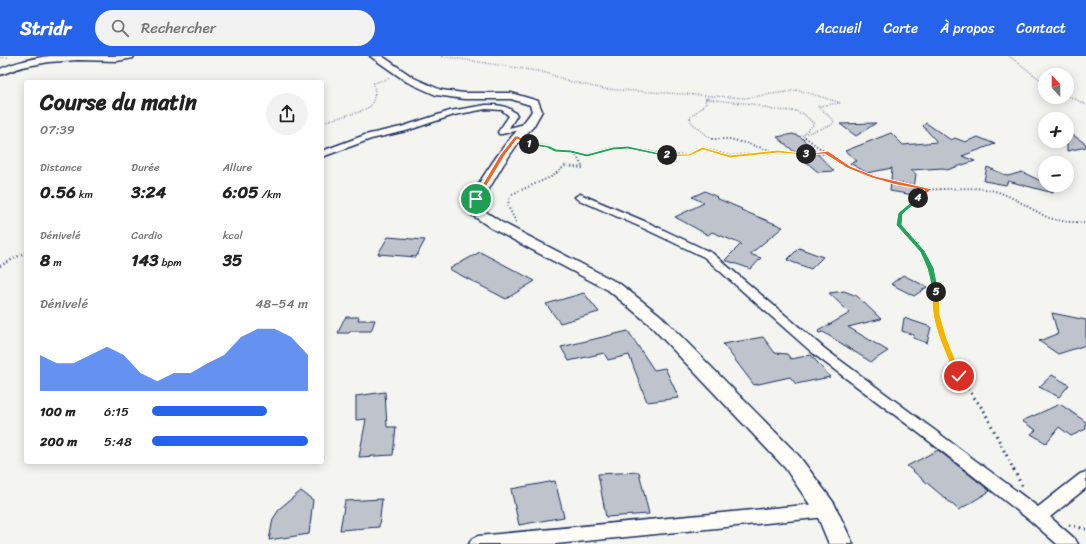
<!DOCTYPE html>
<html lang="fr">
<meta charset="utf-8">
<style>
body{margin:0;font-family:Sriracha,sans-serif;background:#f2f2f2;color:#222;height:100vh;display:flex;flex-direction:column;font-size:15px;white-space:nowrap}
*{box-sizing:border-box;margin:0}
p{font-size:13px;color:#767676}
.icon{flex:none;width:22px;height:22px;fill:none;stroke:currentColor;stroke-width:2;stroke-linecap:round;stroke-linejoin:round}
.map{position:relative;flex:1;overflow:hidden}
.panel{position:absolute;left:24px;top:24px;width:300px;height:384px;display:flex;flex-direction:column;background:#fff;border-radius:4px;box-shadow:0 2px 10px #0003}
.panel>*{flex:none}
.needle{width:26px;rotate:339deg}
.fabs{position:absolute;left:1038px;top:12px;display:grid;gap:8px}
.fabs a{display:grid;place-items:center;width:36px;height:36px;border-radius:50%;background:#fff;box-shadow:0 2px 10px #0003;font-size:20px}
.pin{position:absolute;display:grid;place-items:center;width:34px;height:34px;color:#fff;margin:-17px;border:2px solid #fff;border-radius:50%;box-shadow:0 1px 4px #0007}
.km{position:absolute;width:20px;height:20px;margin:-10px;border-radius:50%;background:#222;color:#fff;font-size:11px;line-height:20px;text-align:center}
.round{display:grid;place-items:center;flex:none;width:42px;height:42px;border-radius:21px;background:#f2f2f2}
.overview{display:flex;align-items:center;justify-content:space-between;height:68px;padding:0 16px}
h1{font-size:22px;font-weight:800;line-height:30px}
.metrics{display:grid;grid-template-columns:repeat(3,1fr);gap:6px;height:68px;padding:4px 16px}
.metrics div{display:grid;align-content:center}
.metrics b{font-size:17px;font-weight:800}
.metrics small{font-size:11px;font-weight:400}
.metrics p{font-size:11px}
.chart{height:112px;padding:8px 16px}
.chart p{display:flex;justify-content:space-between}
.chart svg{width:100%;height:72px;margin-top:4px;fill:#2563eb;opacity:.7}
ul{padding:0 16px;list-style:none;font-size:13px}
li{display:grid;grid-template-columns:64px 48px 1fr;align-items:center;height:30px}
li i{height:10px;border-radius:5px;background:#2563eb}
header{display:flex;align-items:center;gap:24px;box-sizing:border-box;height:56px;padding:0 20px;background:#2563eb;color:#fff}
header strong{font-size:19px}
nav{display:flex;gap:22px;margin-inline-start:auto;font-size:14px}
.search{width:280px;height:36px;background:#f2f2f2;display:flex;align-items:center;gap:10px;box-sizing:border-box;padding:0 14px;border-radius:22px;color:#767676;font-size:15px}
.map>svg:first-child{display:block}
.building{fill:#bfc3cc;stroke:#1b2f5e}
.lines{fill:none;stroke-linecap:round;stroke-linejoin:round}
.minor-casing{stroke:#1b2f5e;stroke-width:3}
.tertiary-casing{stroke:#1b2f5e;stroke-width:3}
.path-far3{stroke:#1b2f5e;stroke-width:1.5;stroke-dasharray:0.5 2;stroke-linecap:butt}
.path-far2{stroke:#1b2f5e;stroke-width:2;stroke-dasharray:1 2.5;stroke-linecap:butt}
.path-far1{stroke:#1b2f5e;stroke-width:2.5;stroke-dasharray:1 3;stroke-linecap:butt}
.path{stroke:#1b2f5e;stroke-width:3;stroke-dasharray:1.5 4;stroke-linecap:butt}
.minor{fill:#fdfcf7;fill-rule:evenodd}
.tertiary{fill:#fdfcf7;fill-rule:evenodd}
.split-1{fill:#f0652b;stroke:#fff}
.split-2{fill:#22a559;stroke:#fff}
.split-3{fill:#f5b400;stroke:#fff}
.split-4{fill:#f0652b;stroke:#fff}
.split-5{fill:#22a559;stroke:#fff}
.split-6{fill:#f5b400;stroke:#fff}
</style>
<header>
<strong>Stridr</strong>
<div class="search"><svg class="icon" aria-label="search" viewBox="0 0 24 24"><circle cx="10" cy="10" r="6"/><path d="M15 15l6 6"/></svg>Rechercher</div>
<nav><a>Accueil</a><a>Carte</a><a>À propos</a><a>Contact</a></nav>
</header>
<div class="map">
<svg width="1086" height="488" viewBox="0 0 1086 488">
<rect width="100%" height="100%" fill="#f4f4f1"/>
<filter id="ink" filterUnits="userSpaceOnUse"><feTurbulence type="fractalNoise" baseFrequency=".025" numOctaves="2"/><feDisplacementMap in="SourceGraphic" scale="8" xChannelSelector="R" yChannelSelector="G"/><feConvolveMatrix kernelMatrix="1 2 1 2 8 2 1 2 1" color-interpolation-filters="sRGB"/></filter>
<g filter="url(#ink)">
<!-- building -->
<g class="building">
<path d="M876,67L856,80L840,68Z"/>
<path d="M926,67L951,84L955,82L965,86L978,81L995,88L962,100L975,105L947,114L943,112L911,114L916,118L913,139L890,135L892,112L867,117L850,107L857,105L845,95L891,77L903,89L937,86L923,70Z"/>
<path d="M1067,75L1086,88V91L1067,95Z"/>
<path d="M793,78L801,81L834,115L818,116L777,81Z"/>
<path d="M987,111L1008,120L1022,116L1045,127V129L1055,131L1053,137L1008,125L1006,129L984,125Z"/>
<path d="M705,135L717,141L716,142L742,153L741,154L783,171L750,198L761,202L751,213L725,204L741,188L712,176L708,179L675,161L704,147L692,141Z"/>
<path d="M388,181L425,184L416,201L378,198Z"/>
<path d="M799,192L823,201L811,213L787,204Z"/>
<path d="M480,196L535,225L506,243L449,213Z"/>
<path d="M903,219L927,231L914,240L891,228Z"/>
<path d="M844,235L857,240L881,263L848,271L888,295L871,306L823,276L819,277L818,275L850,257L829,237Z"/>
<path d="M584,237L599,256L560,267L546,248Z"/>
<path d="M1052,257L1086,264V289L1058,298L1039,285L1058,278Z"/>
<path d="M346,261H359L358,264H375L371,275H351L349,277H338L343,265Z"/>
<path d="M904,262L931,271L927,287L913,282L914,279L902,275Z"/>
<path d="M628,275L654,314L665,312L679,342L647,346L629,299L608,304L604,297L569,305L561,291Z"/>
<path d="M763,281L775,297L787,298L791,303L811,299L830,321L796,328L790,321L754,329L723,288Z"/>
<path d="M1052,319L1069,329L1059,341L1039,331Z"/>
<path d="M385,336L387,371H396L393,399L359,401L366,363L356,364V340Z"/>
<path d="M1060,348L1086,366V373L1071,380L1059,371L1046,387L1031,378L1036,374L1022,365Z"/>
<path d="M938,394L990,435L959,454L907,410Z"/>
<path d="M639,416L649,458L606,461L598,418Z"/>
<path d="M555,425L564,461L519,469L511,433Z"/>
<path d="M301,435L313,444L309,478L269,484L273,463L280,452Z"/>
<path d="M382,443L379,471L340,474L345,445Z"/>
</g>
<g class="lines">
<!-- minor casing -->
<g class="minor-casing">
<g id="minor">
<path d="M486,49C499,49 508,49 517,59L509,72L529,67L533,69L532,71L502,78H499L498,76L509,60L502,54L486,53L454,59L406,75L371,83L322,101V95L365,79L401,71L450,55Z"/>
<path d="M580,138L651,168L712,197L825,293L1038,451L1080,418L1086,416V432L1050,461L1075,483L1078,488H1057L1032,466L920,378L815,299L704,201L643,172L577,143L575,141Z"/>
<path d="M826,447L832,449L834,454L832,459L826,461L556,488H469L472,483L478,480Z"/>
</g>
</g>
<!-- tertiary casing -->
<g class="tertiary-casing">
<g id="tertiary">
<path d="M50,0H134L133,2L117,5L78,4L49,6L22,11L0,19V13C16,6 33,2 50,0Z"/>
<path d="M370,0H382L414,22L441,34L464,37H511L538,45L542,55L533,71L521,83L503,109L483,143L481,150L483,154L501,166L620,228L660,259L799,400L834,447L853,488H829L817,459L785,412L648,267L608,234L491,172L472,159L467,150L469,143C481,124 492,106 505,89C514,77 524,68 532,55L530,49L511,43H464L436,39L407,26Z"/>
</g>
</g>
<!-- path-far3 -->
<g class="path-far3">
<path d="M441,0L543,16L572,26L604,33L745,42L799,34L841,47"/>
<path d="M1009,0L1045,27"/>
<path d="M0,2L9,1"/>
<path d="M1067,39L1086,49"/>
<path d="M708,42L705,43L706,48L690,61L691,66L710,82"/>
<path d="M706,43L752,48L773,54L795,55L804,58L814,68L805,77"/>
<path d="M322,66L359,56L371,50L375,38L374,27L390,22"/>
<path d="M806,82L802,79L832,69L834,65L818,50L840,47"/>
</g>
<!-- path-far2 -->
<g class="path-far2">
<path d="M709,81L711,83H730L777,96L825,98"/>
<path d="M805,81C839,108 866,121 908,129C915,130 922,133 929,133C949,134 970,130 990,134C1011,138 1028,152 1047,161C1059,166 1073,166 1086,167"/>
<path d="M526,87L548,91L555,95L587,99L613,92H628L674,100L690,99L702,92L730,100L777,96"/>
<path d="M516,166L508,150L510,139L553,120L565,110L583,112L575,97"/>
<path d="M915,187L899,169L900,158L929,133"/>
</g>
<!-- path-far1 -->
<g class="path-far1">
<path d="M914,186C927,200 934,217 936,236C937,244 935,253 937,261C942,282 950,300 959,320"/>
<path d="M0,210L26,196"/>
</g>
<!-- path -->
<g class="path">
<path d="M958,319L984,355L1022,430"/>
<path d="M1069,469L1086,473"/>
</g>
<!-- minor -->
<use href="#minor" class="minor"/>
<!-- tertiary -->
<use href="#tertiary" class="tertiary"/>
</g>
</g>
<!-- split-1 -->
<path class="split-1" d="M515,80H518L531,88L527,89L517,83L505,99L478,144H475L474,143L500,99Z"/>
<!-- split-2 -->
<path class="split-2" d="M529,86L550,90L556,93L571,94L587,98L613,91L628,90L669,99L667,101L628,93L613,94L587,101L571,97L555,96L547,92L527,89Z"/>
<!-- split-3 -->
<path class="split-3" d="M702,91L730,99L778,94L809,98L806,99L778,97L730,102L703,94L690,100L667,101L665,99L667,98H689Z"/>
<!-- split-4 -->
<path class="split-4" d="M828,95L850,110L875,120L932,133L920,143H917V141L925,134L897,129L872,122L847,112L825,98L806,99L804,98Z"/>
<!-- split-5 -->
<path class="split-5" d="M917,141L921,142L903,158L902,169L925,195L934,212L939,236L936,238L933,236L927,212L920,196L896,169L898,157Z"/>
<!-- split-6 -->
<path class="split-6" d="M934,234L939,236L940,259L947,283L962,320L961,322L959,323L955,320C946,297 926,259 934,234Z"/>
</svg>
<div class="fabs">
<a><svg class="needle" viewBox="-14 -14 28 28"><path d="M0-13l5 13h-10z" fill="#e53935"/><path d="M0 13l5-13h-10z" fill="#767676"/></svg></a>
<a>+</a>
<a>−</a>
</div>
<div class="pin" style="left:476px;top:143px;background:#1e9e55"><svg class="icon" aria-label="arrive" viewBox="0 0 24 24"><path d="M6 21V4h12l-3 4 3 4H6"/></svg></div>
<div class="pin" style="left:959px;top:320px;background:#d93025"><svg class="icon" aria-label="check" viewBox="0 0 24 24"><path d="M5 12l5 5 9-10"/></svg></div>
<b class="km" style="left:529px;top:88px">1</b>
<b class="km" style="left:667px;top:99px">2</b>
<b class="km" style="left:806px;top:98px">3</b>
<b class="km" style="left:918px;top:142px">4</b>
<b class="km" style="left:936px;top:236px">5</b>
<section class="panel">
<div class="overview"><div><h1>Course du matin</h1><p>07:39</p></div><a class="round"><svg class="icon" aria-label="share" viewBox="0 0 24 24"><path d="M12 15V3M7 8l5-5 5 5M5 13v7h14v-7"/></svg></a></div>
<div class="metrics">
<div><p>Distance</p><b>0.56<small> km</small></b></div>
<div><p>Durée</p><b>3:24</b></div>
<div><p>Allure</p><b>6:05<small> /km</small></b></div>
</div>
<div class="metrics">
<div><p>Dénivelé</p><b>8<small> m</small></b></div>
<div><p>Cardio</p><b>143<small> bpm</small></b></div>
<div><p>kcal</p><b>35</b></div>
</div>
<div class="chart"><p><span>Dénivelé</span>48–54 m</p>
<svg viewBox="0 0 160 44" preserveAspectRatio="none"><path d="M0 44V22L10 27L20 27L30 22L40 17L50 22L60 33L70 38L80 33L90 33L100 27L110 22L120 11L130 6L140 6L150 11L160 22V44z"/></svg>
</div>
<ul>
<li><b>100 m</b>6:15<i style="width:74%"></i></li>
<li><b>200 m</b>5:48<i style="width:100%"></i></li>
</ul>
</section>
</div>
